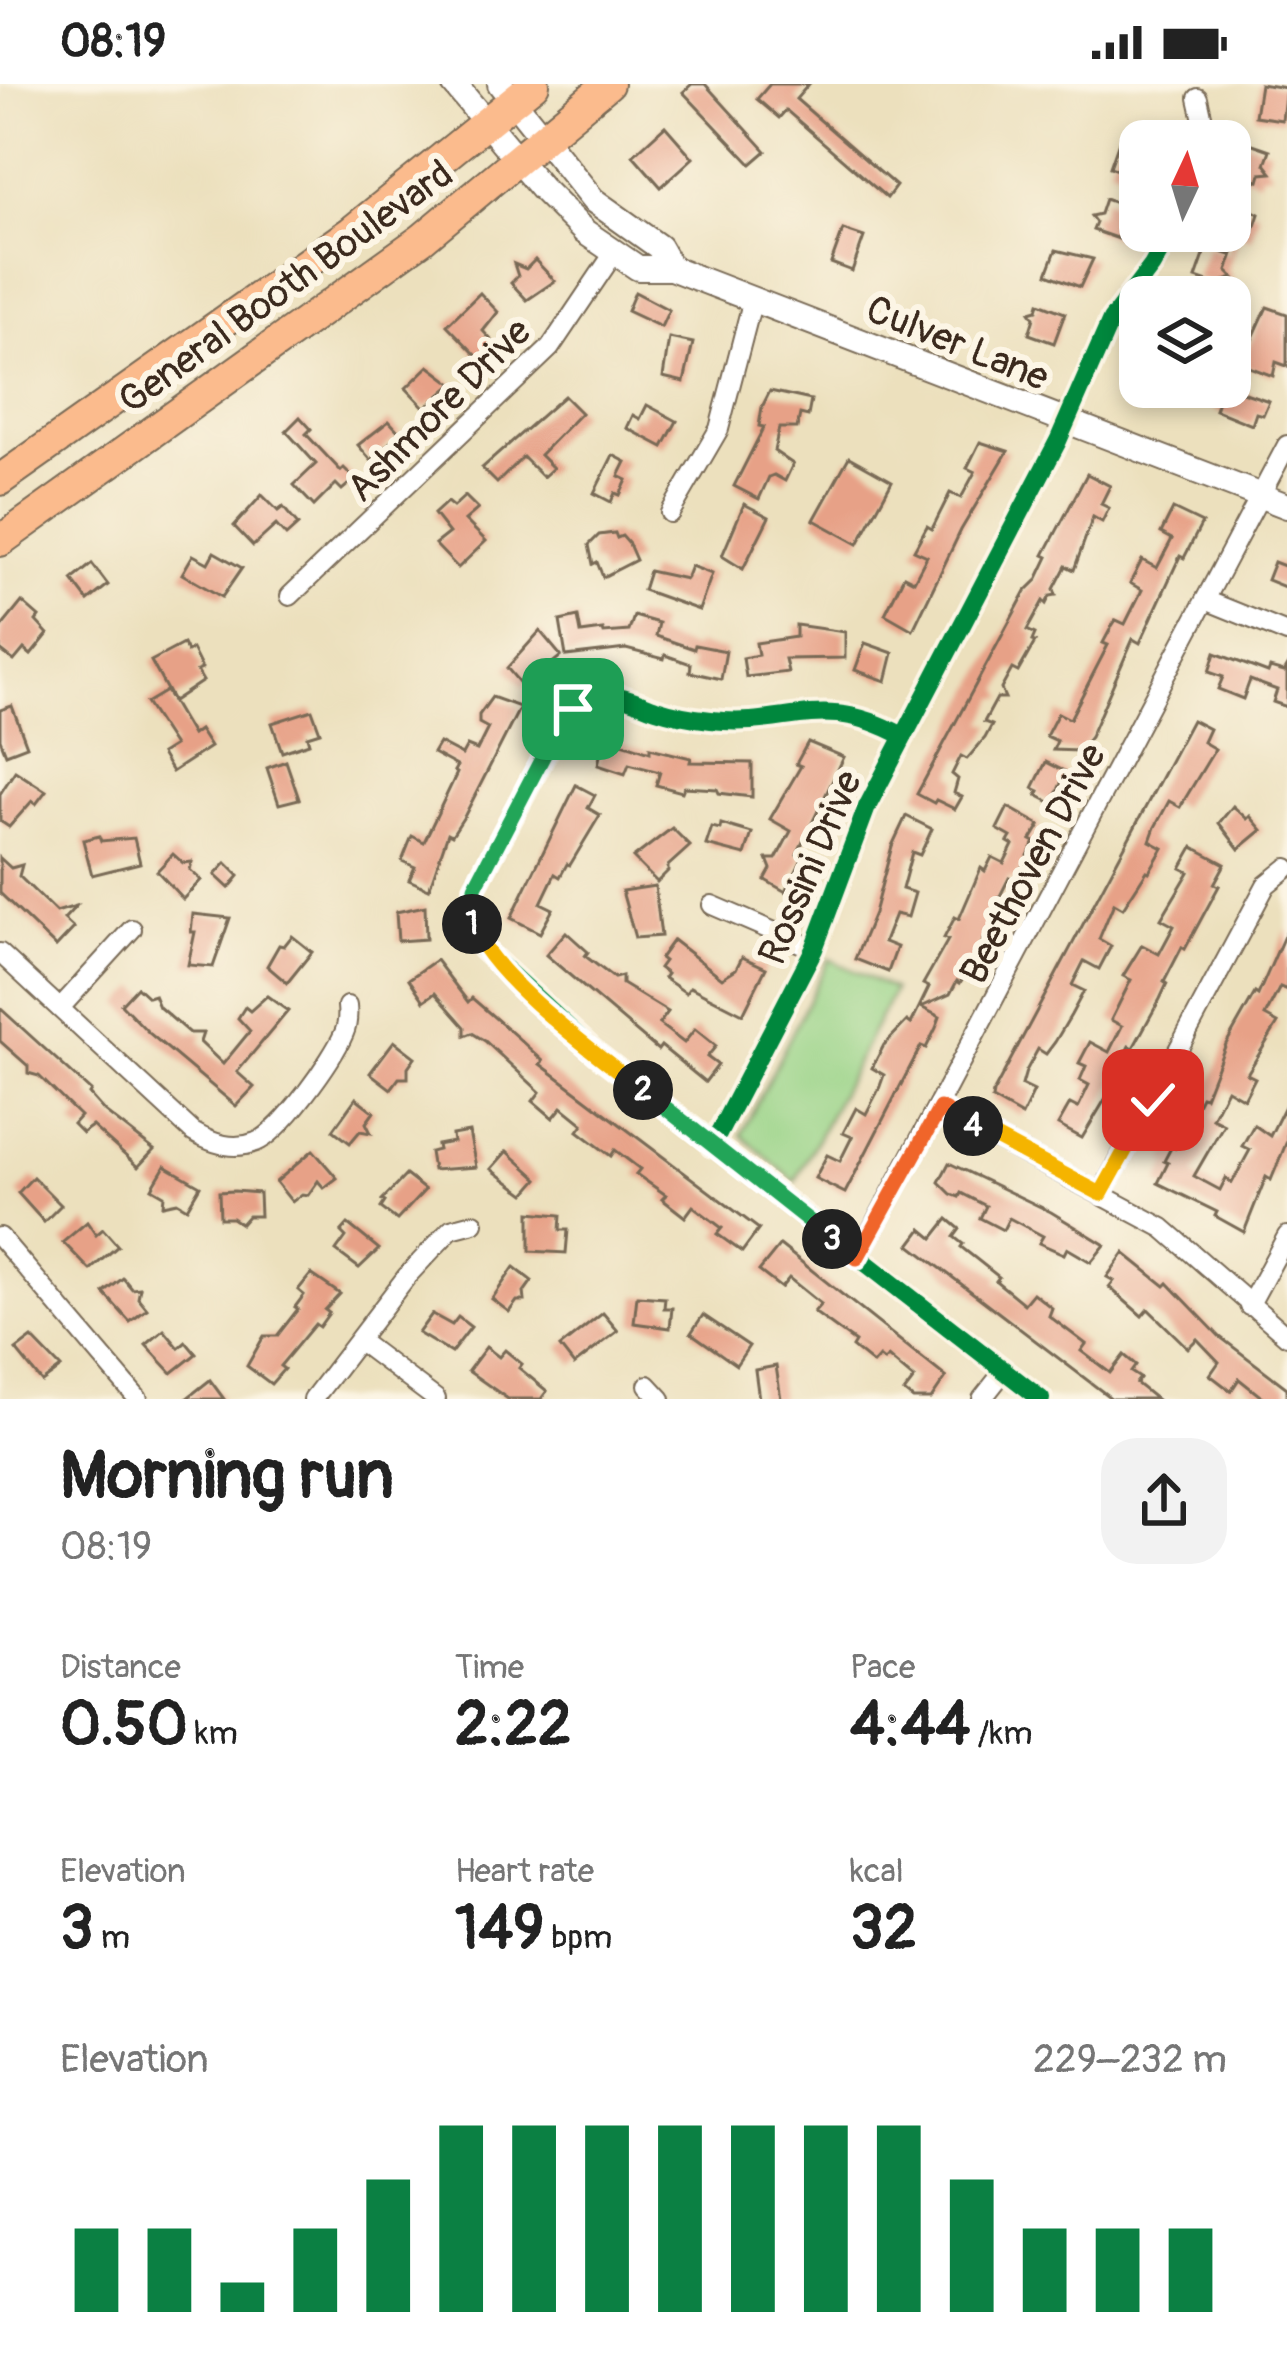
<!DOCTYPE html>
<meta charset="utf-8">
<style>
body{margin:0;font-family:Pangolin,sans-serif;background:#f2f2f2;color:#222;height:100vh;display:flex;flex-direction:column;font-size:45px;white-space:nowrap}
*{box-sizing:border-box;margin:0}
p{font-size:39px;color:#767676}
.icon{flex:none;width:66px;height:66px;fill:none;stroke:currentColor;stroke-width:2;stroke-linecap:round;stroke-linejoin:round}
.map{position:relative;height:1315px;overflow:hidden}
.panel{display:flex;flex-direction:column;background:#fff;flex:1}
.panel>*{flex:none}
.needle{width:78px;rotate:4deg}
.controls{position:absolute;left:1119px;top:36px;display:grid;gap:24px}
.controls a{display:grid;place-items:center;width:132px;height:132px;border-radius:24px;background:#fff;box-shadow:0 6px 18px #0003;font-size:60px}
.pin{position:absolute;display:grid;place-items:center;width:102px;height:102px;color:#fff;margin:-51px;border-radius:24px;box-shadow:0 6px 18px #0006}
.km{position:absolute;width:60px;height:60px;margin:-30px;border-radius:50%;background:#222;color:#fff;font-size:33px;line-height:60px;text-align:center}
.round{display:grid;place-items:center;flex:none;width:126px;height:126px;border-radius:36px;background:#f2f2f2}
.head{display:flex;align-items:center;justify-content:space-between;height:204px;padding:0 60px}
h1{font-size:66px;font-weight:700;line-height:90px}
.figures{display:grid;grid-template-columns:repeat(3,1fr);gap:18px;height:204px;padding:12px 60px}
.figures div{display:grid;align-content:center}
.figures b{font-size:60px;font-weight:700}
.figures small{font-size:33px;font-weight:400}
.figures p{font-size:33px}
.chart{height:336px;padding:24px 60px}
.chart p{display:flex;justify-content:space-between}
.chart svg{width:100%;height:216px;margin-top:12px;stroke:#0b8043;stroke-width:6}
.status{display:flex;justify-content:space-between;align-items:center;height:84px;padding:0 60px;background:#fff;direction:ltr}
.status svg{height:33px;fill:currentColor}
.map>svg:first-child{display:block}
.green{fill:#99d387;stroke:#6a7e52;stroke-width:3}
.building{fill:#e7a187}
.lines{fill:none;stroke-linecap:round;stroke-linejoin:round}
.minor-casing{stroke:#796a56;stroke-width:22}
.tertiary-casing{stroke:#796a56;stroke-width:28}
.trunk-casing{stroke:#796a56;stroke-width:34}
.minor{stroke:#fff;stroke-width:18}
.tertiary{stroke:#fff;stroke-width:24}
.trunk{stroke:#fbbb8d;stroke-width:30}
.cycleway-casing{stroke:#fcf5e5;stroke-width:26}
.cycleway{stroke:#00873e;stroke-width:18}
.split-1-casing{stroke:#fff;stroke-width:24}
.split-2-casing{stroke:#fff;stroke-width:24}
.split-3-casing{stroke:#fff;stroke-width:24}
.split-4-casing{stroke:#fff;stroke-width:24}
.split-5-casing{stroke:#fff;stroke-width:24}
.split-1{stroke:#22a559;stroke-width:15}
.split-2{stroke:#f5b400;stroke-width:15}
.split-3{stroke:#22a559;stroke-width:15}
.split-4{stroke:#f0652b;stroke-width:15}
.split-5{stroke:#f5b400;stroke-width:15}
.labels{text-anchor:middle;stroke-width:12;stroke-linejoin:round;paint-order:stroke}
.street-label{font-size:39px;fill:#3b2a1e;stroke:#fcf5e5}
</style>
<div class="status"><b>08:19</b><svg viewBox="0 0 49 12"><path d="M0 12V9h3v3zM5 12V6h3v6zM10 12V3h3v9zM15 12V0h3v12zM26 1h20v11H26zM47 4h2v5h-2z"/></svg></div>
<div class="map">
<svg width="1287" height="1315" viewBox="0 0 1287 1315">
<rect width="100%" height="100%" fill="#fcf5e5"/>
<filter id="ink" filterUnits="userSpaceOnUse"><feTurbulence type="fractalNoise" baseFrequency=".00833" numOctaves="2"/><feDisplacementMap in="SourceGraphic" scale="24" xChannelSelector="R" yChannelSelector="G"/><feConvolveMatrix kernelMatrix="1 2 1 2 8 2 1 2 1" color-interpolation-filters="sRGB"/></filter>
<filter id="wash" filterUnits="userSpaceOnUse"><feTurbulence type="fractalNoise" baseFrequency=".004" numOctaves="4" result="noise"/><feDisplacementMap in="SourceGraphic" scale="48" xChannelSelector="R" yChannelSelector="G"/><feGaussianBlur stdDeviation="2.7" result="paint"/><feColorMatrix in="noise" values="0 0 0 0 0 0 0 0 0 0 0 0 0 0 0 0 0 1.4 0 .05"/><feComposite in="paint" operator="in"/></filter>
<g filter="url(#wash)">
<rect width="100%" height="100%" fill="#ece0bd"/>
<!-- green -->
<path class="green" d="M829,875L894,906L795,1098L741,1051Z"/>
<g id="blocks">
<!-- building -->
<g class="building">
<path d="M692,0H705L766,67L751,80L683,8Z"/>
<path d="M770,0H809L796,15L896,102L887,114L786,26L779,34L757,15Z"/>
<path d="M1260,0L1286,4L1282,36L1255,32Z"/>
<path d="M665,42L693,74L661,103L633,71Z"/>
<path d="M1122,49L1140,55V94L1110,83Z"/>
<path d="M1244,57L1270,66L1265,80L1272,89L1261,90L1259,97L1234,88Z"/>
<path d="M1105,115L1130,124L1119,155L1093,146L1096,139L1091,132L1100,130Z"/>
<path d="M1230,115L1259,130L1251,154L1240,150L1227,187L1234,194L1224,197L1222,203L1196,194L1207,163L1230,171Z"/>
<path d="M843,146L864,153L852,187L831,179Z"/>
<path d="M1056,166L1093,175L1080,203L1047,190Z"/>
<path d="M535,176L555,197L527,216L511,199L518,192L514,180L526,185Z"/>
<path d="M635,208L669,226L661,243L627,227Z"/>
<path d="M480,209L498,228L483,247L494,259L479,274L447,241Z"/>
<path d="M1039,219L1065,229L1054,259L1029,250L1034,234L1030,228L1037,226Z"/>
<path d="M1267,223L1287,230V282L1276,278L1273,292L1241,280Z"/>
<path d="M669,254L693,259L684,298L663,293Z"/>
<path d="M429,282L453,300L425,324L406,304Z"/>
<path d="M1230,304L1269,317L1263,331L1256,329L1252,341L1215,326L1219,314L1225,316Z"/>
<path d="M770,307L811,316L808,332L800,330L797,344H779L774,367L793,380L785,397L774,391L769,393L759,415L734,402L764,343L759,342L762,323Z"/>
<path d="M564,312L581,329L540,371L553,384L543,393L523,373L497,399L482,384Z"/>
<path d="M647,321L677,337L663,363L627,344L633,331L640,335Z"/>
<path d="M300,333L311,345L306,350L341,387L344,384L355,395L342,406L336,400L314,422L294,401L316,380L286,347Z"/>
<path d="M389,337L400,349L371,376L358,361Z"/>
<path d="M980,358L1008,367L961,446L913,546L885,530L904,492L914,497L927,472L914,466L927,442L932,445L950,409L961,414L975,388L967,384Z"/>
<path d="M613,371L626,378L619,392L627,396L620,411L615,409L611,418L594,409Z"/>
<path d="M849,373L892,397L858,460L814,436Z"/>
<path d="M1087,390L1110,402L1101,420L1109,424L1102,438L1093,433L1074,486L1066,482L1054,505L1056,511L1050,512L1046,520L1043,517L1027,546L1035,550L1032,557L1035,558L1018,588L1012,585L1001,605L1005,614H997L984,638L992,641L985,654L967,675L961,672L952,690L958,695L954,709L962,713L955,725L936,716L934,719L917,710L1026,507L1037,496L1048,473L1044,471Z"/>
<path d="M262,411L278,427L283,423L298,441L286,452L276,441L253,462L234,442Z"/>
<path d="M465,412L478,425L465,436L486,457L458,484L435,460L449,449L434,430L447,418L453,423Z"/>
<path d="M744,420L769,433L743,485L722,472Z"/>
<path d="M1173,425L1202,439L1184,474L1180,472L1140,559L1133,555L1090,653L1079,667L1053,666L1057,657L1046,652L1058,629L1070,635L1108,561L1103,559L1112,542L1116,536L1125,540L1142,506L1130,499L1142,476L1157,484L1172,455L1161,449Z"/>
<path d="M615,449L617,454L622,452L629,460L636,476L603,493L597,478L593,480L589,461L599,451Z"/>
<path d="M214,468L242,484L222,513L182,490L193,471L208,479Z"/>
<path d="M1274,478L1287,483V504L1267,496Z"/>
<path d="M92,480L108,501L88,517L72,496Z"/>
<path d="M691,482L712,490L699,526L643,506L649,487L686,495Z"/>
<path d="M22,518L39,533L36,537L48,550L31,571L24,565L14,577L0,566V545Z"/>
<path d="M634,532L659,539L656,552L694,565L695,561L726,567L721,595L690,588L691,580L665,571L664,575L626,565L566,572L560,537L578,533L581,549L603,546L604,549L629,547Z"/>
<path d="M796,541L845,548V574L785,575L788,588L746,593L743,574L758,571L756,559L796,553Z"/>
<path d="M540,547L561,572L523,603L507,584Z"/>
<path d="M865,559L893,569L886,597L855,586Z"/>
<path d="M183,560L187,568L192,565L202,585L197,587L203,597L173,617L151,577Z"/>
<path d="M1215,569L1268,589L1270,584L1284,588L1287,583V623L1273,618L1277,606L1250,596L1243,615L1218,605L1223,593L1209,588Z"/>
<path d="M166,607L192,651L199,646L210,663L172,688L161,670L174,662L146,619Z"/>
<path d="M492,613L520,623L465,731L452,751L448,749L429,805L409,796L415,783L402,777L412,752L424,758L457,689L454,687L457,682L433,669L439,659L462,671L467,662L477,666L488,644L479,639V631Z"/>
<path d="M12,622L27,662L6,670L0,655V626Z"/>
<path d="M312,626L320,648L307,652L309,659L282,668L272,639Z"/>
<path d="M1192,636L1209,645L1203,658L1215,665L1180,723L1169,717L1155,743L1150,757L1163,764L1149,788L1147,787L1123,824L1114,819L1099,855L1111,862L1099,885L1084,877L1072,901L1084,907L1071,931L1055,958L1046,970L1038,965L1026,987L1022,1001L1034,1007L1022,1032L992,1015L993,1009Z"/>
<path d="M604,653L650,668V664L691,674L690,678L752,679V713L719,709L717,705L684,703L682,708L656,701L660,688L629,680L625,690L598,681Z"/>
<path d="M808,658L844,673L797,770L803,773L786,808L765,796L771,785L767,775H776L791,747L770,735L801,682L796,680Z"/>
<path d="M286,677L299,715L279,720L267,684Z"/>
<path d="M1046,678L1066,688L1052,719L1037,711L1039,707L1033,704Z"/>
<path d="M15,687L46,707L36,720L32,717L9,743L0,737V710Z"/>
<path d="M576,701L595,711L588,724L600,731L570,781L567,780L560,793L555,790L541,819L553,825L540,849L511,834Z"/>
<path d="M1233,722L1247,735L1250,732L1262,746L1239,765L1219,739Z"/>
<path d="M1008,723L1040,741L1031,756L1035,758L1015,797L1009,794L990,832L995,835L960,899L957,897L950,910L921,923L940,933L936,944L926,964L921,962L845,1109L815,1094L827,1071L840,1077L852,1053L843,1049L856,1024L866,1030L879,1005L884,991L872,984L884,961L907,937L911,940L929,903L923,900L948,856L944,854L955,833L959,835L981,784L985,787L992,773L1004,779L1013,761L1008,758L1011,753L997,745Z"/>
<path d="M906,732L932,745L920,771L912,768L902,805L915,809L908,833L895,830L884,858L897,863L888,888L855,875L874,829L892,762Z"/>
<path d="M721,740L752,749L745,771L706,761L712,743L720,745Z"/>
<path d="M672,744L690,762L668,782V787L657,798L633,774Z"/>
<path d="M99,752L101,757L134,754L140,779L92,791L83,756Z"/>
<path d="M1193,763L1225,780L1214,800L1219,802L1185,865L1182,863L1164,898L1167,900L1160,915L1133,964L1129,962L1112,995L1116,997L1082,1054L1058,1041L1070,1020L1078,1024L1089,1001L1080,996L1086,982L1079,979L1090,958L1109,968L1122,942L1111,936L1131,896L1123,892L1142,861L1159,870L1174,842L1161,835L1189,788L1181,784Z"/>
<path d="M173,770L183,779L192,778L190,786L201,796L183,815L157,787Z"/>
<path d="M0,774L11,784L22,781L19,792L56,828L76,822L64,835L74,844L56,863L0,809Z"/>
<path d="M226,779L239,792L229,804L215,791Z"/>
<path d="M655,802L661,852L635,854L622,807Z"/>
<path d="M425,822L426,855L398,857L396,828Z"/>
<path d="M193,830L230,834L213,883L188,881L195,848H191Z"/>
<path d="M1287,845V906L1280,903L1265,932L1278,939L1247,990L1255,994L1244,1015L1227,1005L1212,1034L1224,1040L1194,1092L1220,1106L1226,1094L1232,1099L1250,1066L1242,1062L1254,1041L1270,1052L1287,1018V1057L1271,1096L1266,1093L1244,1148L1215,1132L1217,1128L1158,1099L1168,1079L1164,1077L1172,1062L1175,1064L1201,1012L1205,1013L1226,960L1255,909L1258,911Z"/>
<path d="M566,848L588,868L585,872L614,894L622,892V900L668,928L659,940L684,959L695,945L716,962L707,973L718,981L705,998L661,962L658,966L546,871Z"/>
<path d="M292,852L312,868L287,899L267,882L279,861L284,862Z"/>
<path d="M673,856L722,894L736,885L742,873L766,884L743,930L690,903L686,909L664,894L667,890L659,884L664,877L660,874Z"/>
<path d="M436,876L468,918L472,914L516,952L543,977L540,980L759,1145L742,1168L717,1150L722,1144L693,1122L685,1133L662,1115L666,1111L636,1090L640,1085L615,1066L611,1072L578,1047L583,1040L562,1023L553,1034L533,1017L540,1008L485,957L472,949L465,952V943L435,909L424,917L409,895Z"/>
<path d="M137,903L148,913L154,911L159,923L189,949H203L200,958L223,980L250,947L238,934L245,923L250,927L267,912L288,927L237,988L254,1003L236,1022L149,949L121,920Z"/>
<path d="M0,924L91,1007L89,1010L105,1028L154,1066L138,1083L92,1042L82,1049L73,1040L80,1032L39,992L28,989V982L0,957Z"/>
<path d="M394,957L415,973L408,983V994H399L391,1005L370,989Z"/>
<path d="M356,1014L374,1028L366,1039L371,1049L360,1047L350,1059L333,1046Z"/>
<path d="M469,1048L476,1083L433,1086L430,1068L438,1066L437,1061L453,1058L452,1051Z"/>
<path d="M313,1066L337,1094L324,1104L318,1097L308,1111L302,1110L292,1118L276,1098Z"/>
<path d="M507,1067L538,1095L525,1110L491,1085Z"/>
<path d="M949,1079L1051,1128L1105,1161L1091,1178L1067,1164L1064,1170L1039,1159L1043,1152L1009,1134L1003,1146L980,1134L986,1122L961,1109L959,1113L951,1110L939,1098Z"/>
<path d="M165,1082L200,1102L187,1124L177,1118L163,1121L164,1111L152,1104Z"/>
<path d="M406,1091L425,1106L397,1136L381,1124L385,1118L382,1116Z"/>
<path d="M33,1093L61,1121L44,1138L18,1109Z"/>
<path d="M234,1107L259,1109L260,1132H248L241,1140L232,1134H220L219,1108Z"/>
<path d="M530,1128L561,1131L560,1146H568L566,1169L530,1167Z"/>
<path d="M948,1135L960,1145L954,1153L963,1160L961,1163L999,1193L996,1197L1024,1220L1033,1209L1052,1224L1049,1232L1086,1260L1081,1267L1110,1289L1124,1271L1136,1281L1131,1288L1140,1294L1136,1299L1156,1315H1112L910,1161L922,1145L933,1154Z"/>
<path d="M87,1138L96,1151L103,1145L118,1162L90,1186L63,1158Z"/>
<path d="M348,1140L379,1165L359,1184L336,1167L346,1153L341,1148Z"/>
<path d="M780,1161L946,1293L931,1315H913L904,1308L914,1295L888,1273L884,1277L879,1273L873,1280L852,1263L855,1258L814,1228L821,1220L789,1194L781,1204L759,1187Z"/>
<path d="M1124,1169L1165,1202L1168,1199L1220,1253L1287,1304V1315H1264L1239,1295L1231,1307L1210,1291L1219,1278L1197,1255L1188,1264L1148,1225L1142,1232L1109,1203L1114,1197L1107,1193Z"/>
<path d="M514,1183L532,1197L524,1208L525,1217H517L509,1228L492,1215Z"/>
<path d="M311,1190L340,1210L325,1226L329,1229L319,1243L315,1240L280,1282L284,1285L271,1300L247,1282L264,1252H277L298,1225L295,1223L304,1211L298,1206Z"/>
<path d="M123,1194L132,1205L140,1204L138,1214L147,1225L130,1238L104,1209Z"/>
<path d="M637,1212L665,1214L664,1224H672L670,1244L634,1239Z"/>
<path d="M603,1229L618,1247L574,1281L560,1263Z"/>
<path d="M432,1230L452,1241L458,1233L471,1243L451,1269L418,1249Z"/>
<path d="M703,1231L749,1262L736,1281L691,1249Z"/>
<path d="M164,1246L179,1264L186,1258L196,1270L172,1289L146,1261Z"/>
<path d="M32,1254L61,1284L42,1298L16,1266Z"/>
<path d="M486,1263L499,1273L505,1266L522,1280L519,1284L547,1307L541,1315H508L468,1287Z"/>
<path d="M776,1282L781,1315H759L755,1286Z"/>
<path d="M210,1296L224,1315H186Z"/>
</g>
</g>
</g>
<g filter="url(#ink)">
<use href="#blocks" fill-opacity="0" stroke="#796a56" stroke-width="3"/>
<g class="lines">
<!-- minor casing -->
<g class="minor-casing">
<g id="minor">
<path d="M1198,14L1203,36L1200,57"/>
<path d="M670,429L719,345L753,215"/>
<path d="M290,512L550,264L614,169"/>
<path d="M1208,517L1287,549"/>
<path d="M903,652C820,607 790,645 711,636C692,634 674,631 656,625C641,620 627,612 611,611C590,611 576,622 563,636L475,803L472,840L483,865L597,970L1041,1315"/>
<path d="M712,821L814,865"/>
<path d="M0,869L193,1048C213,1060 234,1067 256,1058C281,1049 333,975 344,949C348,940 348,932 347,922"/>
<path d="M60,924L132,845"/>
<path d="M939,1024L1163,1144L1287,1252"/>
<path d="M712,1062L814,865L867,723L1058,357L1111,236L1152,182L1171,147"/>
<path d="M1101,1110L1266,801L1287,784"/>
<path d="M0,1153L138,1315"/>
<path d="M857,1174L1287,361"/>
<path d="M1249,1222L1287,1152"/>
<path d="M359,1257L436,1315"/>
<path d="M648,1301L661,1315"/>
<path d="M313,1315L407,1192L451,1145L474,1139"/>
<path d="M982,1315L1004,1287"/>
</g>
</g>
<!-- tertiary casing -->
<g class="tertiary-casing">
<g id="tertiary">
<path d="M454,0L541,104L585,148L638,184H671L1287,422"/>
<path d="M500,0L593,116L659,163L671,184"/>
</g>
</g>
<!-- trunk casing -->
<g class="trunk-casing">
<g id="trunk">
<path d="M0,396L351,148L534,0"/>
<path d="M0,457L422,155L608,0"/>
</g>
</g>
<!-- minor -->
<use href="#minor" class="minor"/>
<!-- tertiary -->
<use href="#tertiary" class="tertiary"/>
<!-- trunk -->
<use href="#trunk" class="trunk"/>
<!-- cycleway casing -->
<g class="cycleway-casing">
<g id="cycleway">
<path d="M903,652C820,607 790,645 711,636C692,634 674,631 656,625C641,620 627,612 611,611C590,611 576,622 563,636L475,803L472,840L483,865L597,970L1041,1315"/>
<path d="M712,1062L814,865L867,723L1058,357L1111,236L1152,182L1171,147"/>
</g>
</g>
<!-- cycleway -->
<use href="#cycleway" class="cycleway"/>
</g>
</g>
<g class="lines" filter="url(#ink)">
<!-- split-1 casing -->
<g class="split-1-casing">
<path id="split-1" d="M472,840L475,803L562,636L573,625"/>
</g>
<!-- split-2 casing -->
<g class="split-2-casing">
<path id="split-2" d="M472,840C490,893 597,970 643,1006"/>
</g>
<!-- split-3 casing -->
<g class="split-3-casing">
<path id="split-3" d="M643,1006L832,1155"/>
</g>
<!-- split-4 casing -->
<g class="split-4-casing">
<path id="split-4" d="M832,1155L857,1174L940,1024L973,1042"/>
</g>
<!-- split-5 casing -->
<g class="split-5-casing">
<path id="split-5" d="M973,1042L1101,1110L1153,1016"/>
</g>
<!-- split-1 -->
<use href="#split-1" class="split-1"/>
<!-- split-2 -->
<use href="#split-2" class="split-2"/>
<!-- split-3 -->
<use href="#split-3" class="split-3"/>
<!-- split-4 -->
<use href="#split-4" class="split-4"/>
<!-- split-5 -->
<use href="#split-5" class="split-5"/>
</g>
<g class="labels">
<!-- street labels -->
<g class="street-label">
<text transform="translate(285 202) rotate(-36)" y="14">General Booth Boulevard</text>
<text transform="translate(958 258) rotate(22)" y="14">Culver Lane</text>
<text transform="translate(438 325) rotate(-45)" y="14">Ashmore Drive</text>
<text transform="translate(1032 779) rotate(-62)" y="14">Beethoven Drive</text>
<text transform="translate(809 783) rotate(-67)" y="14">Rossini Drive</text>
</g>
</g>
</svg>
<div class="controls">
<a><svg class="needle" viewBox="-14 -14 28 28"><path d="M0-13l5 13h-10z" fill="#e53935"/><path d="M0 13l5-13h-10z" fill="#767676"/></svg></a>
<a><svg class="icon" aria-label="layers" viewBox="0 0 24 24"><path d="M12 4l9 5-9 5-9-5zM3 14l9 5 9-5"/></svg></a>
</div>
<div class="pin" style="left:573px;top:625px;background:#1e9e55"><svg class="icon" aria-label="arrive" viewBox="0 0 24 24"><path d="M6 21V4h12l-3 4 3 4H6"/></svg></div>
<div class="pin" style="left:1153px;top:1016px;background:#d93025"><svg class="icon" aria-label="check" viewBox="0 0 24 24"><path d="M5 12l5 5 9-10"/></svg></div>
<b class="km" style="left:472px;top:840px">1</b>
<b class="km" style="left:643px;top:1006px">2</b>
<b class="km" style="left:832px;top:1155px">3</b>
<b class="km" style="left:973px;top:1042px">4</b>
</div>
<section class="panel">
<div class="head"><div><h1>Morning run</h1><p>08:19</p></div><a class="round"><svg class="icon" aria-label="share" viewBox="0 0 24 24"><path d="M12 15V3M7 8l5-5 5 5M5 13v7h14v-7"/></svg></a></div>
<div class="figures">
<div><p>Distance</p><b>0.50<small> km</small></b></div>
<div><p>Time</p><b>2:22</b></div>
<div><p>Pace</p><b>4:44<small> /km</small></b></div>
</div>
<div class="figures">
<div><p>Elevation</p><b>3<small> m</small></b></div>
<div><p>Heart rate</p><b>149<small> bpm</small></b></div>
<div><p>kcal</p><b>32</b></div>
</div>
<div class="chart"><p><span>Elevation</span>229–232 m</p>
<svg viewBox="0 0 160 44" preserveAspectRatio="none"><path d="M5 44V27M15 44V27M25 44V38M35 44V27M45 44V17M55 44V6M65 44V6M75 44V6M85 44V6M95 44V6M105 44V6M115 44V6M125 44V17M135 44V27M145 44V27M155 44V27"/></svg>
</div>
</section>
